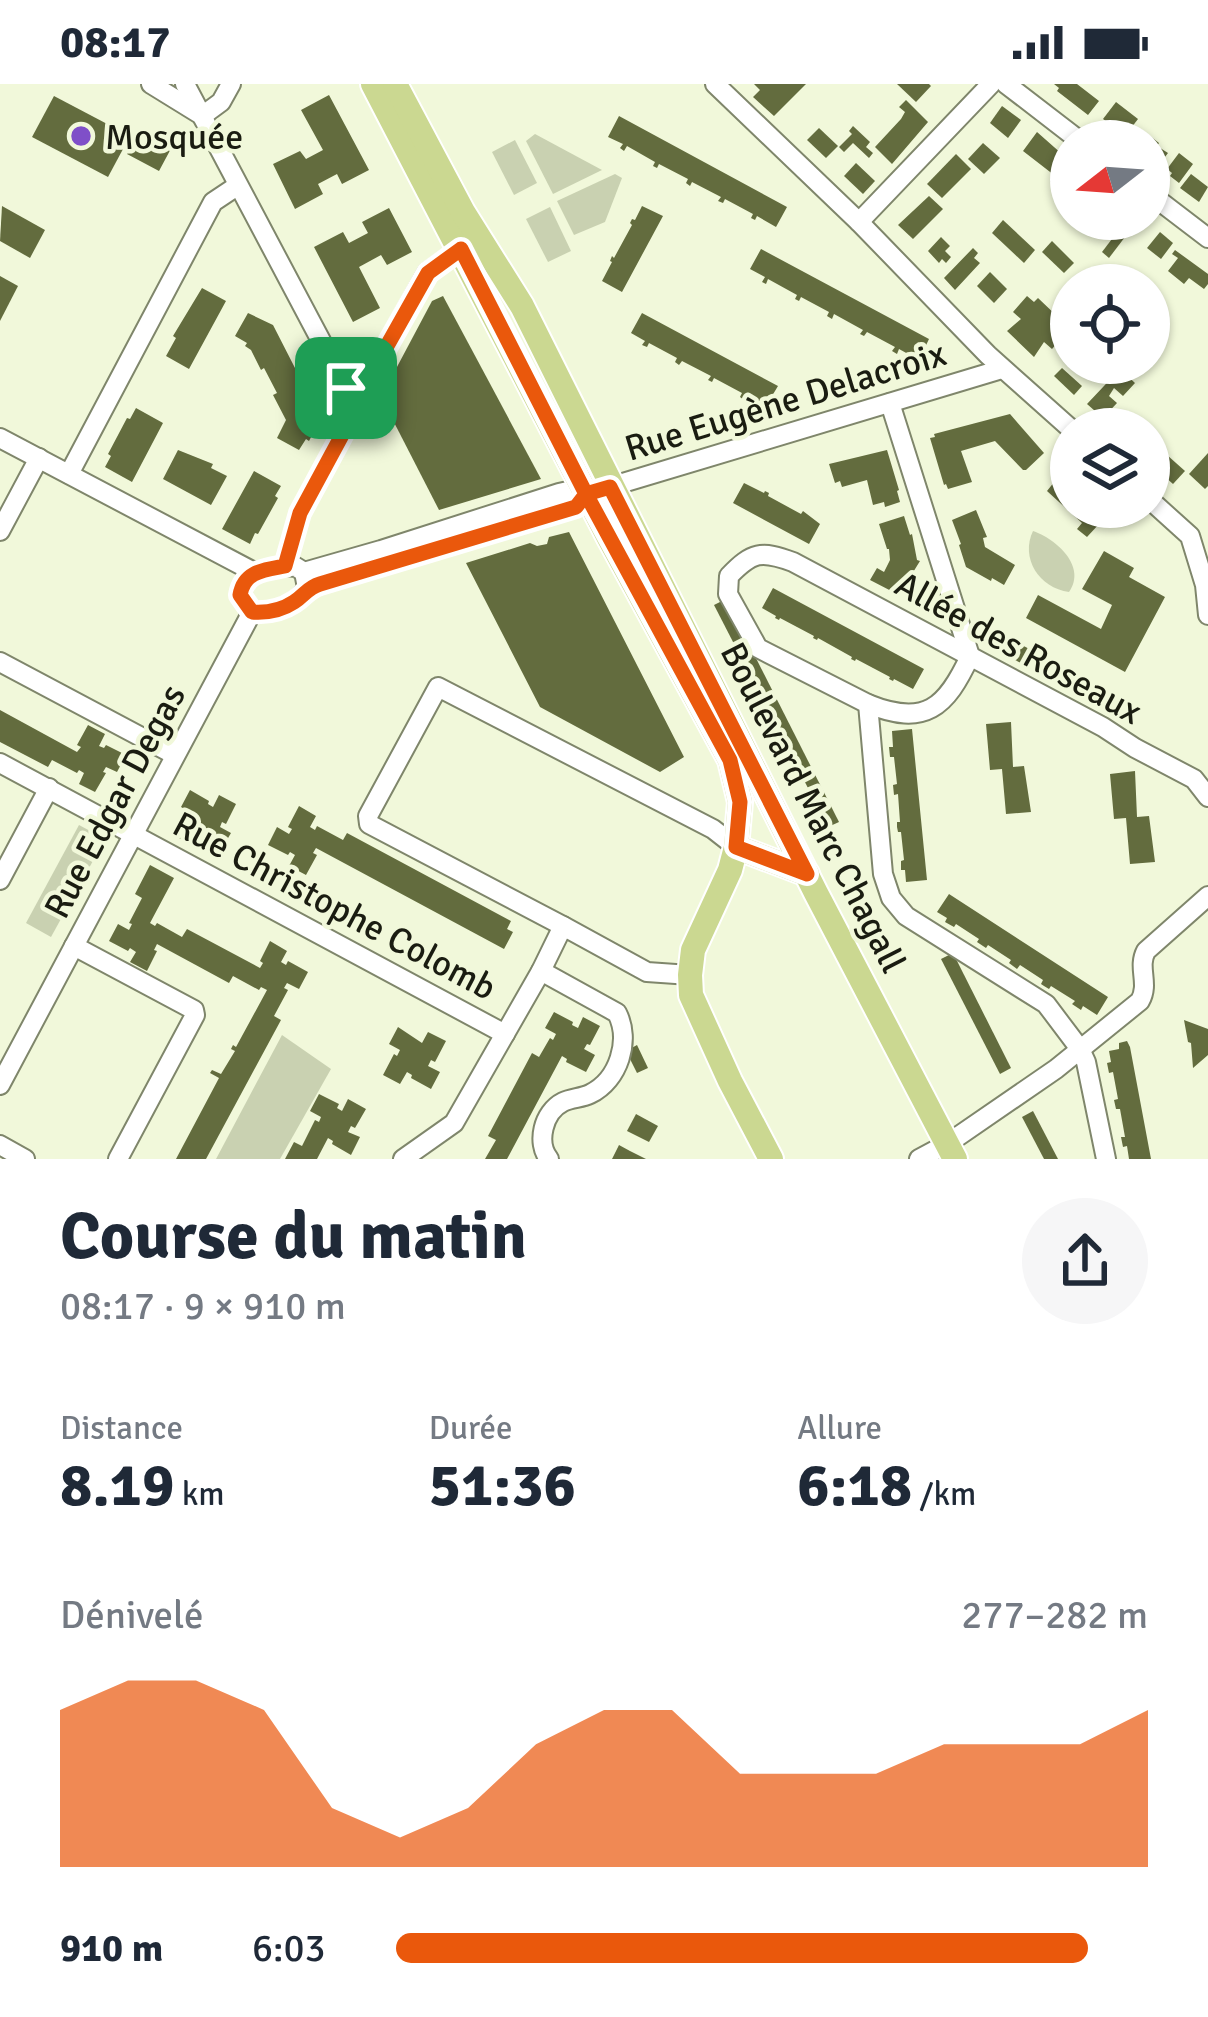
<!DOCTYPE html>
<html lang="fr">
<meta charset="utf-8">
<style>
body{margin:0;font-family:Signika,sans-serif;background:#f6f6f7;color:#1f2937;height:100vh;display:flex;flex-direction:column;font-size:45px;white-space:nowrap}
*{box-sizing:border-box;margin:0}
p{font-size:39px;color:#747a83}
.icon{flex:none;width:66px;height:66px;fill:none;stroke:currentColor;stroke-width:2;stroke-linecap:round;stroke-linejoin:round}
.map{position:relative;height:1075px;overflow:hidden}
.details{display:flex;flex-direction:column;background:#fff;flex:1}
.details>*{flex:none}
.needle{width:78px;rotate:253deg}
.controls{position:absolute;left:1050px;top:36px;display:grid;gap:24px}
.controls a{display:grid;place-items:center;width:120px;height:120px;border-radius:50%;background:#fff;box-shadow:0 3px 9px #0004;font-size:60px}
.pin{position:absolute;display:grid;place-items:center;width:102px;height:102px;color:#fff;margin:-51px;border-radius:24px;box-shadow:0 6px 18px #0006}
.round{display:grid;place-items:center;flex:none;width:126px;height:126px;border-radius:63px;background:#f6f6f7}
.summary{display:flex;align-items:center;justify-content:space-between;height:204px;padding:0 60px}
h1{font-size:66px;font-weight:700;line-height:90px}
.metrics{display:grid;grid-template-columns:repeat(3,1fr);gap:18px;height:204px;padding:12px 60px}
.metrics div{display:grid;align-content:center}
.metrics b{font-size:60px;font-weight:700}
.metrics small{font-size:33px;font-weight:400}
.metrics p{font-size:33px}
.chart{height:336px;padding:24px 60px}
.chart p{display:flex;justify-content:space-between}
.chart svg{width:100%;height:216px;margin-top:12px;fill:#ea580c;opacity:.7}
ul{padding:0 60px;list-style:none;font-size:39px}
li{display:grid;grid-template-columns:192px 144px 1fr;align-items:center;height:90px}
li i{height:30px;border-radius:15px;background:#ea580c}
.status{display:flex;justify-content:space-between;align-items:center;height:84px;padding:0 60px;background:#fff;direction:ltr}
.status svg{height:33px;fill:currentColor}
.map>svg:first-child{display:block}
.green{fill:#c9d1b1}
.building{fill:#636c3e}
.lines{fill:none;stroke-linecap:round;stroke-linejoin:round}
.minor-casing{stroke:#7f866b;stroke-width:22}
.major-casing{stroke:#fff;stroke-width:28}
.minor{stroke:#fff;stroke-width:18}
.major{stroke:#cbd891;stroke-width:24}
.route-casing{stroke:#fff;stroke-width:24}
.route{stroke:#ea580c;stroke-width:15}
.poi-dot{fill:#7f4fc8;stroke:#f1f8da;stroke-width:4.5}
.labels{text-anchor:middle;stroke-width:9;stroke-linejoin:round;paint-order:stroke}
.poi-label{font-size:36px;fill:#1a1c11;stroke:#f1f8da;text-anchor:start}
.street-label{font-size:36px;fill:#1a1c11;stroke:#f1f8da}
</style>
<div class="status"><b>08:17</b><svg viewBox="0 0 49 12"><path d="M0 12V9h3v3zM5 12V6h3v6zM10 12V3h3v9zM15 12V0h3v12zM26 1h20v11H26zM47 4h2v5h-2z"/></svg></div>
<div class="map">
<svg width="1208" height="1075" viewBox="0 0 1208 1075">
<rect width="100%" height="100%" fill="#f1f8da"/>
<!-- green -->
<g class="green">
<path d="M535,50L602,86L553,110L526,57Z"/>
<path d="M515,56L537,99L514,111L492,68Z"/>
<path d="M615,90L622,94L605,138L574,151L557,117Z"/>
<path d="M550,123L571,167L548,178L526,135Z"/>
<path d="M1033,447C1056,455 1087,482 1069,508C1039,504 1020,474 1033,447Z"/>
<path d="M79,741L105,755L51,853L26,839Z"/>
<path d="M282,951L331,985L280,1075H216Z"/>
</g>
<!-- building -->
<g class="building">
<path d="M754,0H806L774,32L753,13L760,6Z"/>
<path d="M897,0H929L931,2L916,18Z"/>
<path d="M1054,0H1077L1099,17L1088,31L1057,7L1059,4Z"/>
<path d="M329,11L369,86L342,100L337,90L318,100L323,110L295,125L273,80L300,67L306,75L323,66L301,26Z"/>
<path d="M54,12L130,52L108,93L32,53Z"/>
<path d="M906,16L928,38L892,80L875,63L901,35L905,28L899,23Z"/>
<path d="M1116,18L1138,35L1125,52L1103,35Z"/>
<path d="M1002,22L1021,36L1008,54L990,39Z"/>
<path d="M619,32L787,123L776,143L757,132L755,136L751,134L753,130L725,115L723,119L718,117L721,113L692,98L690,102L686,99L688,95L659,80L657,84L653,82L655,78L627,62L624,67L620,64L623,60L608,53Z"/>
<path d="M853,42L870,58L866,63L873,69L869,74L853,59L844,68L839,63L852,50L849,47Z"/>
<path d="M819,44L838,62L826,74L807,56Z"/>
<path d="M1141,45L1159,59L1157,62L1168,69L1155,86L1149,81V57H1132Z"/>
<path d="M1037,48L1071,78V85L1067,91L1071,94V117L1055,106L1057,103L1050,97L1054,91L1023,67Z"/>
<path d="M159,51L174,59L159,87L127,70L137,52L154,61Z"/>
<path d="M983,59L1000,74L984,90L968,75Z"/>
<path d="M1179,69L1193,80L1179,99L1170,92L1172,89L1167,85Z"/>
<path d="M956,70L971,85L942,114L927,100Z"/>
<path d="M856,79L875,97L863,110L844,92Z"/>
<path d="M1191,90L1208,103L1199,118L1180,104Z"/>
<path d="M929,112L943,125L913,155L898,141Z"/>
<path d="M2,122L45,146L30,174L0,157Z"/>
<path d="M642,122L663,132L622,208L602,197L612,178L610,177L612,172L614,174L632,141L630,139L632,135L635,136Z"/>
<path d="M389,124L412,168L387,181L381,171L359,183L380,224L353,238L314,163L343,148L349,159L368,149L362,138Z"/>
<path d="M1003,136L1035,166L1024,179L992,149Z"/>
<path d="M1118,147L1125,153L1109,174L1102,168Z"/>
<path d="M1160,148L1173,159L1161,175L1147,164Z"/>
<path d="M941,153L950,162L945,167L951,173L946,179L942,175L939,179L928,167Z"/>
<path d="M1052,157L1074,179L1064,189L1042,168Z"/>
<path d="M973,164L978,169L974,174L980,179L955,206L944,194Z"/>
<path d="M761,165L929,255L919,276L899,265L897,270L892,267L895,263L867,248L864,252L860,250L863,246L834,230L832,235L827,232L829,228L801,213L799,217L795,215L797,211L768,195L766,200L762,198L765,193L750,185Z"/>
<path d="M1175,166L1208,190V200L1204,205L1189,194L1184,200L1168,187L1178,174L1172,170Z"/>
<path d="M1104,181L1122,197L1119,201H1099L1092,194Z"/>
<path d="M990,188L1007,205L994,219L977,202Z"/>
<path d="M0,192L18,202L0,237Z"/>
<path d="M202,204L226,217L189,285L166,272L176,254L173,252Z"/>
<path d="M443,212L541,395L439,426L381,313L432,217Z"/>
<path d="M1027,212L1034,218L1038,214L1059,234L1061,237L1057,241L1066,249L1052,265L1044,258L1034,273L1007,247L1021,235L1013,228Z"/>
<path d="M248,229L273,241L317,327L320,336L309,357L306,355L299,366L277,354L286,336L273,311L277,309L264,284L261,286L251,266L245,262L247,259L235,252Z"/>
<path d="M642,229L778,302L766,322L747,311L744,316L740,313L742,309L714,294L712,298L708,296L711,292L682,277L679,281L675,278L677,274L649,259L647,263L642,261L645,257L631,249Z"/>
<path d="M1062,284L1082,302L1074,311L1054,292Z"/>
<path d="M1120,285L1135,299L1123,312L1114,304L1109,312L1117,319L1103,334L1087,320Z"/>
<path d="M136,324L163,339L132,398L105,383L111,372L108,370L127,334L130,335Z"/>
<path d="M1010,330L1044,369L1026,386H1023L995,357L961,367L972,398L948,405L946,400L944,401L930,354L935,353L934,350Z"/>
<path d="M178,366L213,380L211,384L227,392L211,421L163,395Z"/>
<path d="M887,366L899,406L897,407L900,418L885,423L884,418L873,421L867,396L842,403L840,397L835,399L829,380Z"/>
<path d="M1208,369V402L1205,405L1189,390Z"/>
<path d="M1167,371L1185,387L1173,400L1155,384Z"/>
<path d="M1066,383L1071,388V423H1109L1112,426L1087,453L1077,445L1082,439L1047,407Z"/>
<path d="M254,387L281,402L275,412L278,414L258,450L255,449L250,460L222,445Z"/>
<path d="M744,399L764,409L765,407L769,409L768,412L801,430L803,427L820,440L809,460L733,419Z"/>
<path d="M976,426L987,453L983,454L985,463L1015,481L1004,501L992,494L991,497L966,483L959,461L961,460L952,436Z"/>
<path d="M904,432L910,451L912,450L917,476L920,477L899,511L870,496L877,484L884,488L890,476L889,465H887L879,440Z"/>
<path d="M569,448L684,673L660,688L540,623L466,479L530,459L537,462L547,460L549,453Z"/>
<path d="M1104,467L1134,484L1129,493L1165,513L1125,588L1026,534L1038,511L1101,545L1112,521L1082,505Z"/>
<path d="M773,504L924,585L913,605L894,595L893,597L889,595L890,593L856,575L855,577L851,575L852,573L818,554L817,556L813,554L814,552L780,534L779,536L775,534L776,532L762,524Z"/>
<path d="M726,515L839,738L828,743L714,521Z"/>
<path d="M999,549L1098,601L1090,616L991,563Z"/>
<path d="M0,626L77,668L81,663L77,661L88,641L105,650L99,662L104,664L106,661L126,671L117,688L106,683L103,688L106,689L95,708L79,700L84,689L79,686L77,689L52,676L48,683L0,658Z"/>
<path d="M1011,638L1013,683L1024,682L1031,728L1006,730L1002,685L990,686L986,640Z"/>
<path d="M912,645L927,796L906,798L905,786H901V777L904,776L901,748H898L897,743V738H900L898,710L894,711L893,701L897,700L894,673H890L889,663H893L892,647Z"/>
<path d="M1135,687L1137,733L1149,732L1155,778L1130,780L1126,734L1114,735L1110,690Z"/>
<path d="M190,706L209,717L208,720L213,723L219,711L236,720L226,740L222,738L220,743L231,749L221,766L202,756L204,753L198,749L192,761L175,752L186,732L189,734L192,729L181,723Z"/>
<path d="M299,722L316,732L310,743L315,746L317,742L343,756L347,749L511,837L507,845L513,848L504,865L316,764L313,769L317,771L306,791L289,782L295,771L290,768L288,771L268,761L277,743L289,750L292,745L288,743Z"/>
<path d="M150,781L174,794L150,839L155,842L157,839L182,853L187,845L260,884L263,879L260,877L270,857L287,867L281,878L286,881L288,877L308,888L299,905L287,899L284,904L288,906L274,932L281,936L206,1075H176L219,994L210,989L212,986L221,990L235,967L231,965L233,961L236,963L267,906L261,903L259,906L233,892L229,899L157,860L154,866L157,867L147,887L130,878L136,868L130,864L128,867L109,857L118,840L129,846L132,840L129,839L142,814L135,810Z"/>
<path d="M949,810L1108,913L1097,931L1083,922L1081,926L1072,920L1075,917L1051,902L1049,905L1044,902L1041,900L1043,896L1020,881L1017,885L1009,879L1011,876L988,861L986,864L977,858L979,855L956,840L954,843L945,838L947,834L937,828Z"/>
<path d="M953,869L1011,984L1000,990L941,875Z"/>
<path d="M554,928L573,938L572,941L578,944L583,933L600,942L590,961L587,960L584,965L595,971L586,988L566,978L567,975L562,972L507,1075H485L496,1056L488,1052L532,969L539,973L550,954L553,956L556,950L545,944Z"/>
<path d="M1184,936L1208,945V971L1193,984L1191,959L1188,958Z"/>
<path d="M398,943L422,959L428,948L446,957L435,978L431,976L428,982L440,988L431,1005L411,994L412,991L407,988L400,1000L383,991L394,970L397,972L400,966L389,960Z"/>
<path d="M1127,957L1130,963L1151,1075H1129L1127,1062L1123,1063L1121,1053H1125L1120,1025H1116L1114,1016L1118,1015L1113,988L1109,989L1107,979L1111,978L1109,967L1119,965V959Z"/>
<path d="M637,961L648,984L637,989L626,967Z"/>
<path d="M319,1010L339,1020L337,1024L342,1027L348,1015L366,1025L355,1044L351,1042L348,1048L360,1053L351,1071L332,1060L333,1057L328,1054L317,1075H285L294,1058L302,1062L315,1036L319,1038L321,1033L310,1027Z"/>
<path d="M1033,1027L1058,1075H1044L1022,1033Z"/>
<path d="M636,1030L658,1042L649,1058L627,1047Z"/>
<path d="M619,1061L630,1067L646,1075H612Z"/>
</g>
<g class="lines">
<!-- minor casing -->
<g class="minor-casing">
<g id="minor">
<path d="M151,0L198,29"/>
<path d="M185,0L346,304"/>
<path d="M715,0L859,138L988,271L1071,345"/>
<path d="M1006,0L1080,57"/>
<path d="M202,32L221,18L231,0"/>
<path d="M1149,109L1208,154"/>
<path d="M859,138L991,0"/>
<path d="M358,307L370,292L427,189L461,165"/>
<path d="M0,354L254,488"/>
<path d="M69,390L213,118L237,102"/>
<path d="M1149,415L1190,452L1205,501L1208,531"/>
<path d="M0,447L39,374"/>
<path d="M285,482L296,483L304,488L307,504C295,522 274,529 252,528L240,511C244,487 264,486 285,482Z"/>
<path d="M285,482L300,429L348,340L352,319"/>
<path d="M304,488L381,466L559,409L568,407L586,410L1002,285"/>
<path d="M307,504L576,423L586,410"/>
<path d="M0,578L175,671"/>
<path d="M868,620C925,643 946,624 970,572L890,319"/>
<path d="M0,679L505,950"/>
<path d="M0,796L49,704"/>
<path d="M563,842L369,740L368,732L438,603L713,745L736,763"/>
<path d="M74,862L194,926L195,931L118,1075"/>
<path d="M541,887L617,929C631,956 619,996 590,1010C582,1014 571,1014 563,1018C543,1028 536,1059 549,1075"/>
<path d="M0,1001L252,528"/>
<path d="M0,1061L25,1075"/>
<path d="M403,1075L454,1039L541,887L563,842L647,888L690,891"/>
<path d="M919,1075L947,1060L1056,985L1140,917C1150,899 1137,884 1146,867L1208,812"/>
<path d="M1106,1075L1086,978L1080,965L1046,920L906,832L891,814L883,790L868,620L758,564L728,510L729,492C752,468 761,466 793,478L1103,643L1135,664L1194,695L1208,713"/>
</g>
</g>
<!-- major casing -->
<g class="major-casing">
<g id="major">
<path d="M373,0L609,454L730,676L740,718L736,763L730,786L693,866L690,891L691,911L730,997L771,1075"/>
<path d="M395,0L463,128L522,222L816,809L955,1075"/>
<path d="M736,763L807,790"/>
</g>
</g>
<!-- minor -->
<use href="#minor" class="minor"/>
<!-- major -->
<use href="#major" class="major"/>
</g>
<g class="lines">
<!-- route casing -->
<g class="route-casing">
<path id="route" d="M346,304L343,314L352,319L348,340L300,429L285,482C264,486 244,487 240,511L252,528C266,529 282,526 294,518C305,511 307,504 320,500L576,423L586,410L730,676L740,718L736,763L807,790L610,403L586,410L461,165L428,189L370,292L358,307L351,303L346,304"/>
</g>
<!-- route -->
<use href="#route" class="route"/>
</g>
<!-- markers -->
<circle class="poi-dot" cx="81" cy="52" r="12"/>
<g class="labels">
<!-- poi labels -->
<g class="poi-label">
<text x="105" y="65">Mosquée</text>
</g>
<!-- street labels -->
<g class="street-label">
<text transform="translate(785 316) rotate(-17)" y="13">Rue Eugène Delacroix</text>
<text transform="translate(1019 563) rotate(29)" y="13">Allée des Roseaux</text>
<text transform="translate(114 717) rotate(-62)" y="13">Rue Edgar Degas</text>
<text transform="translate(814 723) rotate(63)" y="13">Boulevard Marc Chagall</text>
<text transform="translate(335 821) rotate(28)" y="13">Rue Christophe Colomb</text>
</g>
</g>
</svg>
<div class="controls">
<a><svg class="needle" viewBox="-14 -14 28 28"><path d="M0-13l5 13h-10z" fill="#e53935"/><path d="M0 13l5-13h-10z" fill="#747a83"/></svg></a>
<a><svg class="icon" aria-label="locate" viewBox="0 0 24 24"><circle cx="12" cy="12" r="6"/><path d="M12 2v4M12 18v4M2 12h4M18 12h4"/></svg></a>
<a><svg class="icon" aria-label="layers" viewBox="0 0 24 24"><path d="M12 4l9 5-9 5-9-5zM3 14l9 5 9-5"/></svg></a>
</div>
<div class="pin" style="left:346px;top:304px;background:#1e9e55"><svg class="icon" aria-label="arrive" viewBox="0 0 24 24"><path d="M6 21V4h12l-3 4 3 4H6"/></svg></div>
</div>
<section class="details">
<div class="summary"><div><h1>Course du matin</h1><p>08:17 · 9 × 910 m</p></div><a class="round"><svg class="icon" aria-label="share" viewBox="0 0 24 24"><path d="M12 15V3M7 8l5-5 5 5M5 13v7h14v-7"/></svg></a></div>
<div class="metrics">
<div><p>Distance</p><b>8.19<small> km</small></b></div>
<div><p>Durée</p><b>51:36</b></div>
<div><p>Allure</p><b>6:18<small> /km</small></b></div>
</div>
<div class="chart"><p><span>Dénivelé</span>277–282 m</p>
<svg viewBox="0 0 160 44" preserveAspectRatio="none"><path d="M0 44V12L10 6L20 6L30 12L40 32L50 38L60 32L70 19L80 12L90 12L100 25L110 25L120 25L130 19L140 19L150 19L160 12V44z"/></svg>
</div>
<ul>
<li><b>910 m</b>6:03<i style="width:92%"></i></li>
</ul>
</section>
